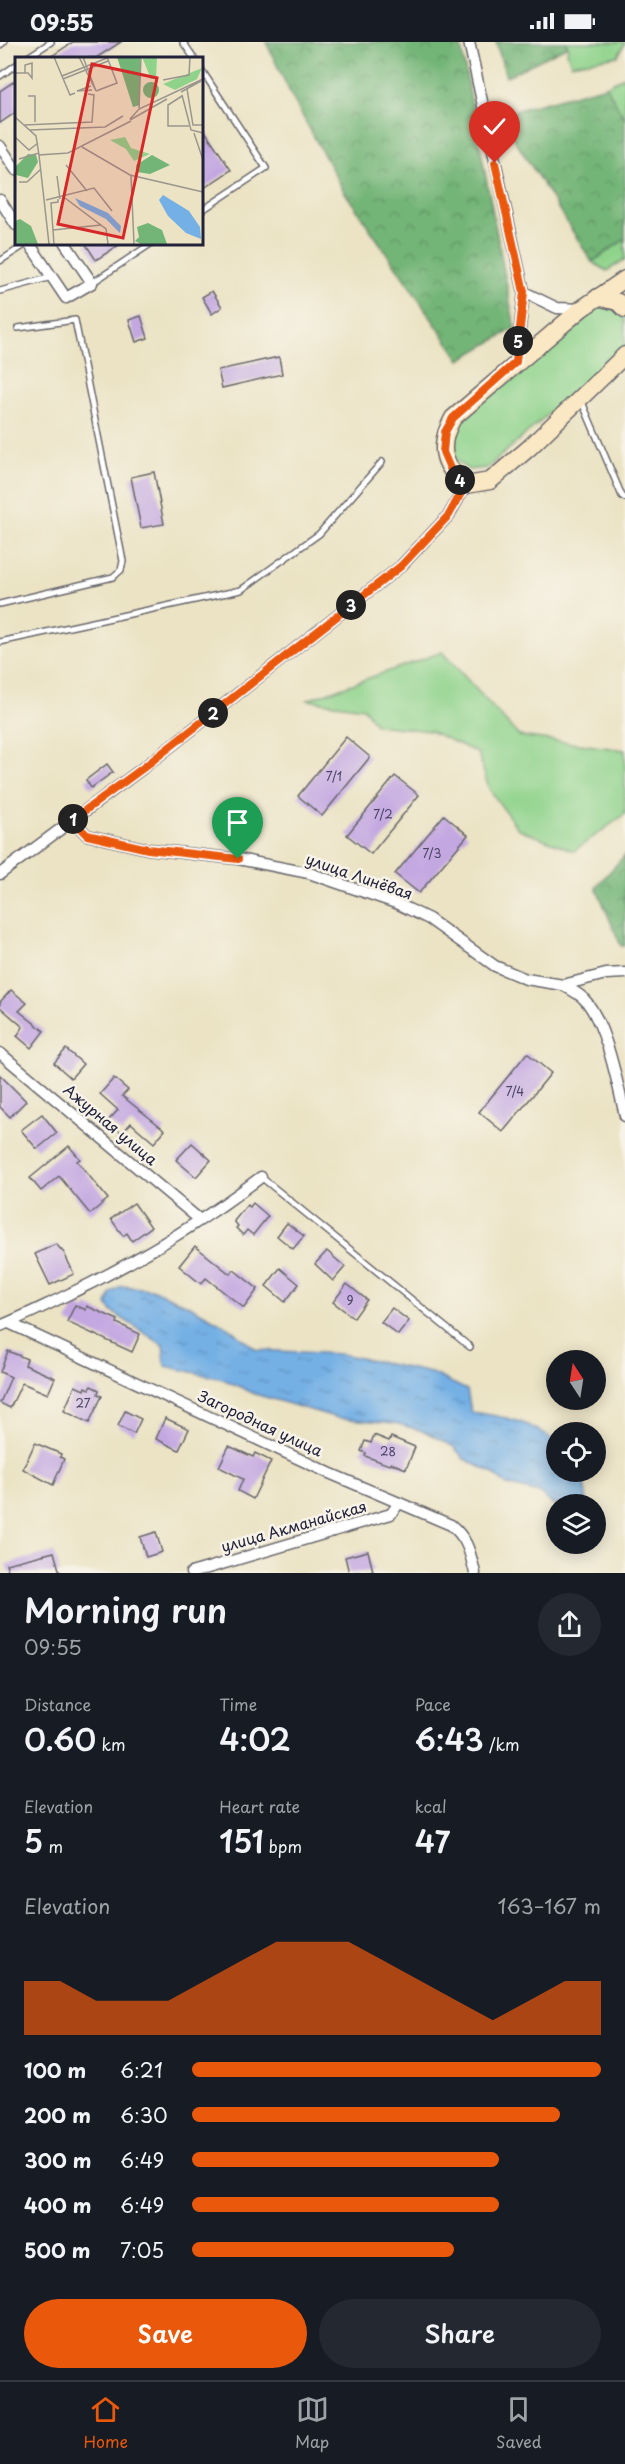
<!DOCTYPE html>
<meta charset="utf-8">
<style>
body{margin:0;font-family:"Playpen Sans",sans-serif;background:#242831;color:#f1f3f6;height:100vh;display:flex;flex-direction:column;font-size:22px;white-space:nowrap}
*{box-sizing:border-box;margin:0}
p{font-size:20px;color:#9ea1a6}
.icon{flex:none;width:33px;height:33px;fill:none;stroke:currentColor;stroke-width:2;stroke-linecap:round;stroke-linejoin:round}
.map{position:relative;height:1531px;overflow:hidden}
.side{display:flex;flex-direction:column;background:#171b24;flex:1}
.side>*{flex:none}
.needle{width:39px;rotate:348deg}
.fabs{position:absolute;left:546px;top:1308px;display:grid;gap:12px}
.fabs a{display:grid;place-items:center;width:60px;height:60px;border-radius:50%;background:#171b24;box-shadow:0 3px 15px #0003;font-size:30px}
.pin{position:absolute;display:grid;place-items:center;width:51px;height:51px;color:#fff;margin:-62px -26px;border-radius:50% 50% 50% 0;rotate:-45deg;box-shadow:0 0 6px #0007}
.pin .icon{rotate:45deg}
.km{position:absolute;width:30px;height:30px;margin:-15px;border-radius:50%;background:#222;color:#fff;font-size:16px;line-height:30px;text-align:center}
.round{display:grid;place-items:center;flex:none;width:63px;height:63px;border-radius:32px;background:#242831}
.head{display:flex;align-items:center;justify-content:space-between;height:102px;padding:0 24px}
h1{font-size:33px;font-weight:600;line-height:45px}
.metrics{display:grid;grid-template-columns:repeat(3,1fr);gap:9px;height:102px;padding:6px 24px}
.metrics div{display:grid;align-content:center}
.metrics b{font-size:30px;font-weight:600}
.metrics small{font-size:16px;font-weight:400}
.metrics p{font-size:16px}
.chart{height:168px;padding:12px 24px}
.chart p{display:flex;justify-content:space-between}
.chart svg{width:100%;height:108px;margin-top:6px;fill:#ea580c;opacity:.7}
.action{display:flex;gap:12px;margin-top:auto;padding:12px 24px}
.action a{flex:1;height:69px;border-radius:36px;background:#ea580c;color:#fff;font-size:24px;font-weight:600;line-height:69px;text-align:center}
.action a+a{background:#242831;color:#f1f3f6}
ul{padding:0 24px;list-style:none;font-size:20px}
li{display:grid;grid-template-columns:96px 72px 1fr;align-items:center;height:45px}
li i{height:15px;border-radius:8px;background:#ea580c}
.status{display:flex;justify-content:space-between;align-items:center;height:42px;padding:0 30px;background:#171b24;direction:ltr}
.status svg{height:16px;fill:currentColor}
.dock{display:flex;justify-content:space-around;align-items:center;height:84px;border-top:2px solid #363941;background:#171b24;font-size:16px;color:#9ea1a6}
.dock a{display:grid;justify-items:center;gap:3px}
.dock .current{color:#ea580c}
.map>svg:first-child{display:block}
.green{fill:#8fd38b;stroke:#587a63;stroke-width:1.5}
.forest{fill:url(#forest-crowns);stroke:#4a6c59;stroke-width:1.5}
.water{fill:url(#water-ripples);stroke:#4b6990;stroke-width:1.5}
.building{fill:#c3a7e1}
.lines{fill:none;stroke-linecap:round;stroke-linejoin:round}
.lane-casing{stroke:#68666b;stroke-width:8}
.street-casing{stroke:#68666b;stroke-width:13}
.secondary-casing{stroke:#68666b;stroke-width:19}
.lane{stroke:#fff;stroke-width:5}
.street{stroke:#fff;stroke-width:10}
.secondary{stroke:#fae7c3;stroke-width:16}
.route-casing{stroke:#fff;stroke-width:12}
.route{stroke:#ea580c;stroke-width:8}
.labels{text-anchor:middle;stroke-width:5;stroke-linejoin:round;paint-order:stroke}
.number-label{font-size:12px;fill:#4a4364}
.street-label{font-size:15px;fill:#22223b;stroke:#f7f3e8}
.inset-road{fill:none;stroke:#9b968d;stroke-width:1.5}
.view{fill:#d62828;fill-opacity:0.15;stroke:#d62828;stroke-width:3}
.inset-edge{fill:none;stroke:#22223b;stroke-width:3}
</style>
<div class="status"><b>09:55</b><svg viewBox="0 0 49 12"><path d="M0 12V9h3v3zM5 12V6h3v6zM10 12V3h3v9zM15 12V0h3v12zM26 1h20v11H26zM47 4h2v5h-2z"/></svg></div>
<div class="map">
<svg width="625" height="1531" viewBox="0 0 625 1531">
<defs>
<pattern id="forest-crowns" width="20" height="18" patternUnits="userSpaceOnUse" patternTransform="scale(1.5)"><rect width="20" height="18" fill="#73b577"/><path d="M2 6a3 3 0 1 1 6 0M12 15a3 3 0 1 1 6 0" fill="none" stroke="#5e9363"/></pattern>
<pattern id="water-ripples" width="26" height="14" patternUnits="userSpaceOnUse" patternTransform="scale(1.5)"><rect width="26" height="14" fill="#74b0e5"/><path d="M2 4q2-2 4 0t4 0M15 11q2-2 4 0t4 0" fill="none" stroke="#5f8fbb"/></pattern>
</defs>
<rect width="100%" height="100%" fill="#f7f3e8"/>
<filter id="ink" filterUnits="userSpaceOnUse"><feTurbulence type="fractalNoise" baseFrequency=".0167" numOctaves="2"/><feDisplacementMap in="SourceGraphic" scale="12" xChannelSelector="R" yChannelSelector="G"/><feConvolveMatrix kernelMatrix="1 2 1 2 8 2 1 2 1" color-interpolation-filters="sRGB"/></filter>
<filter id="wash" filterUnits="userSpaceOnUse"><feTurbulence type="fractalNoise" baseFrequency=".008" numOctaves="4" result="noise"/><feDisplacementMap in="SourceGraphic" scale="24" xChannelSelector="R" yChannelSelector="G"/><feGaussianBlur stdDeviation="1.35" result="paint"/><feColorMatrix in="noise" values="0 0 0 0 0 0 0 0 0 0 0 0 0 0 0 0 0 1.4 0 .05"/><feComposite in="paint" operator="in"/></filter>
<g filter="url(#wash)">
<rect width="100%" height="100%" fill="#ebe3c4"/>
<!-- green -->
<g class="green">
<path d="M565,0H625V1L618,14L571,22L567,11L568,4Z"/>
<path d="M625,34V77L606,44Z"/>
<path d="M625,197V217L607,229L592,220Z"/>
<path d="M603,261L625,272V305L487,426L469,428C445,413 450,406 456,381L591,265Z"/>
<path d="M442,610L519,694L625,708V772L574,809L518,787L489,747L478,711L430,689L376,683L364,666L307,658Z"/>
</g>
<!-- forest -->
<g class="forest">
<path d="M266,0H460L515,286L460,318L344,149L293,57Z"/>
<path d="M496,0H565L568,4L506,35Z"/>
<path d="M606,44L625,77V197L592,220L511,92L513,69Z"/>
<path d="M625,813V904H621L596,845Z"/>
</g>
<!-- water -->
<path class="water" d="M122,1244L151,1247L188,1263L229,1286L257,1308L341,1312L431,1331L467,1348L471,1370C501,1374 533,1379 556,1401V1430H583L587,1462H556V1465L539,1451L507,1443L491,1430L464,1417L454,1405L426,1390L395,1381L338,1376L255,1352L223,1337L165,1324L163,1303L111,1269L107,1262L111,1251Z"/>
<g id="blocks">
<!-- building -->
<g class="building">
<path d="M73,0H121L96,16H49Z"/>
<path d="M16,38V70L0,81V49Z"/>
<path d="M201,83L231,128L201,148Z"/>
<path d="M85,201H122L96,218Z"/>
<path d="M212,249L222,265L212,272L202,255Z"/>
<path d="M141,274L148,296L136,300L129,278Z"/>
<path d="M279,315L282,332L222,346L218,328Z"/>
<path d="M154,430L164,482L141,486L131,435Z"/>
<path d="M346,695L370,715L322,774L298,754Z"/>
<path d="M107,722L113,730L91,746L86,738Z"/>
<path d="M395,734L419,753L371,812L347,793Z"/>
<path d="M444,773L468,793L419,851L395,832Z"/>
<path d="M11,948L27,961L19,969L44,989L31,1006L17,994L23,985L0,965V960Z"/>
<path d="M66,1007L83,1022L71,1036L54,1021Z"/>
<path d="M527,1011L551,1031L503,1090L479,1070Z"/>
<path d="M0,1033L26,1059L10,1075L0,1065Z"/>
<path d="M114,1036L128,1048L122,1054L165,1088L154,1101L131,1081L122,1091L108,1079L118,1068L100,1052Z"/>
<path d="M42,1072L57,1091L37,1107L21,1088Z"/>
<path d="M192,1101L211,1118L196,1135L176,1118Z"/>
<path d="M69,1104L80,1117L77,1119L108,1157L90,1172L59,1134L41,1149L30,1136Z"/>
<path d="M134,1161L151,1185L132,1199L127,1191L123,1194L111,1177Z"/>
<path d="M253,1161L268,1174L253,1193L247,1188L243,1193L236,1186L238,1184L234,1179L247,1163L250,1165Z"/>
<path d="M287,1181L304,1194L293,1207L277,1194Z"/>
<path d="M56,1202L64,1211L74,1232L50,1243L35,1212Z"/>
<path d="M195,1204L230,1232L234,1228L258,1247L244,1266L206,1236L201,1242L179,1224Z"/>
<path d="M327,1209L345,1225L333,1239L315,1222Z"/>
<path d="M280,1226L299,1242L285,1260L266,1244Z"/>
<path d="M347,1242L367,1258L354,1276L333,1260Z"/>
<path d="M75,1263L86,1268L87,1264L118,1278L117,1281L140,1292L132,1310L67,1280Z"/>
<path d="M392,1266L409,1279L398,1293L381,1280Z"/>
<path d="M8,1309L27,1317L25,1323L55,1336L48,1352L22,1341L10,1366L0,1361L11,1335L0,1330Z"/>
<path d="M75,1344L84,1348L85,1345L89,1347L91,1344L99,1348L98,1352L102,1354L89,1381L64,1369Z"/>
<path d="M125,1369L141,1377L134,1392L118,1384Z"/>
<path d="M165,1376L189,1387L179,1408L156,1397Z"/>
<path d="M374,1393L389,1399L391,1395L415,1405L406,1427L391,1421L389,1423L365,1414L366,1411L361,1409L365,1399L371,1401Z"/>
<path d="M35,1401L61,1412L60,1415L64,1417L53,1443L23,1427Z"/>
<path d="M229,1404L253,1415L255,1411L271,1419L253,1457L238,1449L243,1437L219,1425Z"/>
<path d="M156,1490L162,1510L146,1515L140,1495Z"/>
<path d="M368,1509L373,1529L349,1531L345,1515Z"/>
<path d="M54,1510L60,1531H9L6,1522Z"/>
</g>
</g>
</g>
<g filter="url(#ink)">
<use href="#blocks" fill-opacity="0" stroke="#68666b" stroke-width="1.5"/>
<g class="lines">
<!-- lane casing -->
<g class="lane-casing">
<g id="lane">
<path d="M183,0L194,16"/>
<path d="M0,3L4,0"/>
<path d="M26,16L51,0"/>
<path d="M201,27L266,126L201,169"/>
<path d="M0,34L16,23"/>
<path d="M0,219L28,201"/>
<path d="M92,241L152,201"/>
<path d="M0,249L52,235"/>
<path d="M582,360L622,454L625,456"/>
<path d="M0,562L113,535L121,528L123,519L75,278L18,286"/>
<path d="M0,600L241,548L319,492L382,420"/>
<path d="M261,1135L470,1305"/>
</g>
</g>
<!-- street casing -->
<g class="street-casing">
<g id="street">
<path d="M469,0L524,250L516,320"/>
<path d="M0,104L16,128"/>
<path d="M0,158L16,183"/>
<path d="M29,201L66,256L92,241L65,201"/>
<path d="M524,250L557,266L581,267"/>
<path d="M72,778L87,793L148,807L238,817L309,831L396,861L429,877L495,924L526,937L563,943L606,932L625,931"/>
<path d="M0,832L143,726L401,524L449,473L466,443"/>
<path d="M563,943C569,947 578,951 583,956C605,977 618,1043 625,1074"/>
<path d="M0,1011L200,1178"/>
<path d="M9,1281L329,1431L451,1483C468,1497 470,1511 475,1531"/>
<path d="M0,1284C20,1276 40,1266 59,1257C131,1223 198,1183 261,1135"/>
<path d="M191,1531L391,1472L399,1461"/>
</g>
</g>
<!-- secondary casing -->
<g class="secondary-casing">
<g id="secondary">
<path d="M625,237L581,267L453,376C438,403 441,423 466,443L490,439L529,406L625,313"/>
<path d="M598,255L618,260L625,267"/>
</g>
</g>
<!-- lane -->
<use href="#lane" class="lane"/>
<!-- street -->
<use href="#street" class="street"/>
<!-- secondary -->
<use href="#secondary" class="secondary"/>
</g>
</g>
<g class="lines" filter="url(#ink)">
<!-- route casing -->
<g class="route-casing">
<path id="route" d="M238,817L148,807L87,793L72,778L143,726L401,524L449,473L466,442L452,431L443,410L445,390L453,376L516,320L524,250L495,121"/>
</g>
<!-- route -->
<use href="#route" class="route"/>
</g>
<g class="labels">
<!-- number labels -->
<g class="number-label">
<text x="334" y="739">7/1</text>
<text x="383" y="777">7/2</text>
<text x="432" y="816">7/3</text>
<text x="515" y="1054">7/4</text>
<text x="350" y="1263">9</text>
<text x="83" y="1366">27</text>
<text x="388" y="1414">28</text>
</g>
<!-- street labels -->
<g class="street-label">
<text transform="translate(359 835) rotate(19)" y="5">улица Линёвая</text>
<text transform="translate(110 1083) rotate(40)" y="5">Ажурная улица</text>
<text transform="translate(260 1382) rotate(25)" y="5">Загородная улица</text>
<text transform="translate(294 1485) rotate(-16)" y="5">улица Акманайская</text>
</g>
</g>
<!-- overview -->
<g transform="translate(15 15)">
<rect width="188" height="188" fill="#ebe3c4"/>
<path d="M127,0H142L141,22H136ZM187,11L182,22L160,33L148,27ZM110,80L116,91L135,97L119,104L111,92L95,83Z" fill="#8fd38b"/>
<path d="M102,0H125V48L118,50ZM128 33a8 8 0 1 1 16 0a8 8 0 1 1-16 0ZM13,97L21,98L23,105L13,121L1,118L2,136L0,110ZM137,98L155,108L135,117L122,115L121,108ZM5,162L16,169L23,187H0V164ZM133,166L147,173L152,187H126L120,184L124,180L122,170Z" fill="#73b577"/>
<path d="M148,138L174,154L185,170L186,182L171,176L153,159L144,143ZM60,141L93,156L106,169L105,176L91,162L65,149Z" fill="#74b0e5"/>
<path class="inset-road" d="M39,0L55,38L60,36M64,0L81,34M68,0L81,34M0,16H13L17,21V6L10,8V16M47,19L92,1M48,22L93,4M148,23L174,18L175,0M76,29L62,34L77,33M172,32L178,68H188M81,34L102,26L92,0M166,35L186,24M167,38L176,73L188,76M13,39H20V65M167,39L153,48V69H174M124,51L126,0M0,60L21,79L24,98M115,62L124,52L188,22M115,63L152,42M9,68L77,65L79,38L73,37M15,73L90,70L108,59M179,76L188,103M0,80L14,93L23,86M67,90L115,118L188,135M4,102L24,96M51,108L72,134M42,119L45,142M116,119L119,187M4,125H12L26,112M50,141L91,172L93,187M31,143L79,131L97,154M38,173L86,168M34,187L24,98L53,96L116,64M39,187L36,146L43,145V142"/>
<path class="view" d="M77,7L142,21L108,181L43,167Z"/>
<rect width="188" height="188" class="inset-edge"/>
</g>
</svg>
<div class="fabs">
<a><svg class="needle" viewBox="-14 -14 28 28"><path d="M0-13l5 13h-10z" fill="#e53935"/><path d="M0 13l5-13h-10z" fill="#9ea1a6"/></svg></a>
<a><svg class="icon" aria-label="locate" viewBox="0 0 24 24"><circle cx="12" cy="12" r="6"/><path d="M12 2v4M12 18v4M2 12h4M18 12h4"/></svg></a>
<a><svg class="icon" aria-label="layers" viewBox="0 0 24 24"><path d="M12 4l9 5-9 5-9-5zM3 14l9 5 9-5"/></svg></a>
</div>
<div class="pin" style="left:238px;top:817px;background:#1e9e55"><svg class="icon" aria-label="arrive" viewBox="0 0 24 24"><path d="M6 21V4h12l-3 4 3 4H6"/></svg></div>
<div class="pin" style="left:495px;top:121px;background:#d93025"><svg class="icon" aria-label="check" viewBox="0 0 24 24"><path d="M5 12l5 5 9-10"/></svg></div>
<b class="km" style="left:73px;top:777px">1</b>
<b class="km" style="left:213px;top:671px">2</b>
<b class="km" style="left:351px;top:563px">3</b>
<b class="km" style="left:460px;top:438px">4</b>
<b class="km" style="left:518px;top:299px">5</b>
</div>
<section class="side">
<div class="head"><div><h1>Morning run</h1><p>09:55</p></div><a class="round"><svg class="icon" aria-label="share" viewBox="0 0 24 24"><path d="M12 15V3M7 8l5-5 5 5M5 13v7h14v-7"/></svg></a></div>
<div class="metrics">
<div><p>Distance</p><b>0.60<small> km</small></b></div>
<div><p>Time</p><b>4:02</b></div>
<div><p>Pace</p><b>6:43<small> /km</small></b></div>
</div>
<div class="metrics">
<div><p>Elevation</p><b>5<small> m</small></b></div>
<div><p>Heart rate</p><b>151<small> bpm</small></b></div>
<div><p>kcal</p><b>47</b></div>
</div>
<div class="chart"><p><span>Elevation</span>163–167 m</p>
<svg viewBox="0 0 160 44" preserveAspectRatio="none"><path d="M0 44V22L10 22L20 30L30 30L40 30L50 22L60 14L70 6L80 6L90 6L100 14L110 22L120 30L130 38L140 30L150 22L160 22V44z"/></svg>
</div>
<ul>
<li><b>100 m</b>6:21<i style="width:100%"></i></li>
<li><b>200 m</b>6:30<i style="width:90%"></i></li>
<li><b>300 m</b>6:49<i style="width:75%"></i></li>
<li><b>400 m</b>6:49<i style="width:75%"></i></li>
<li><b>500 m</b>7:05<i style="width:64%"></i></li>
</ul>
<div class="action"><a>Save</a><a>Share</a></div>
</section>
<nav class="dock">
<a class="current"><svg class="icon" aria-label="home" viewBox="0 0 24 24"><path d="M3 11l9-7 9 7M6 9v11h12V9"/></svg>Home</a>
<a><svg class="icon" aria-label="map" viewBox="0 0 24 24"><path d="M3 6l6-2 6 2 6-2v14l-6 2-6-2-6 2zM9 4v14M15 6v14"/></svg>Map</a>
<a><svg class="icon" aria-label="saved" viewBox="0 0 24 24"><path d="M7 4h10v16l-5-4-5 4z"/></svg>Saved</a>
</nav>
